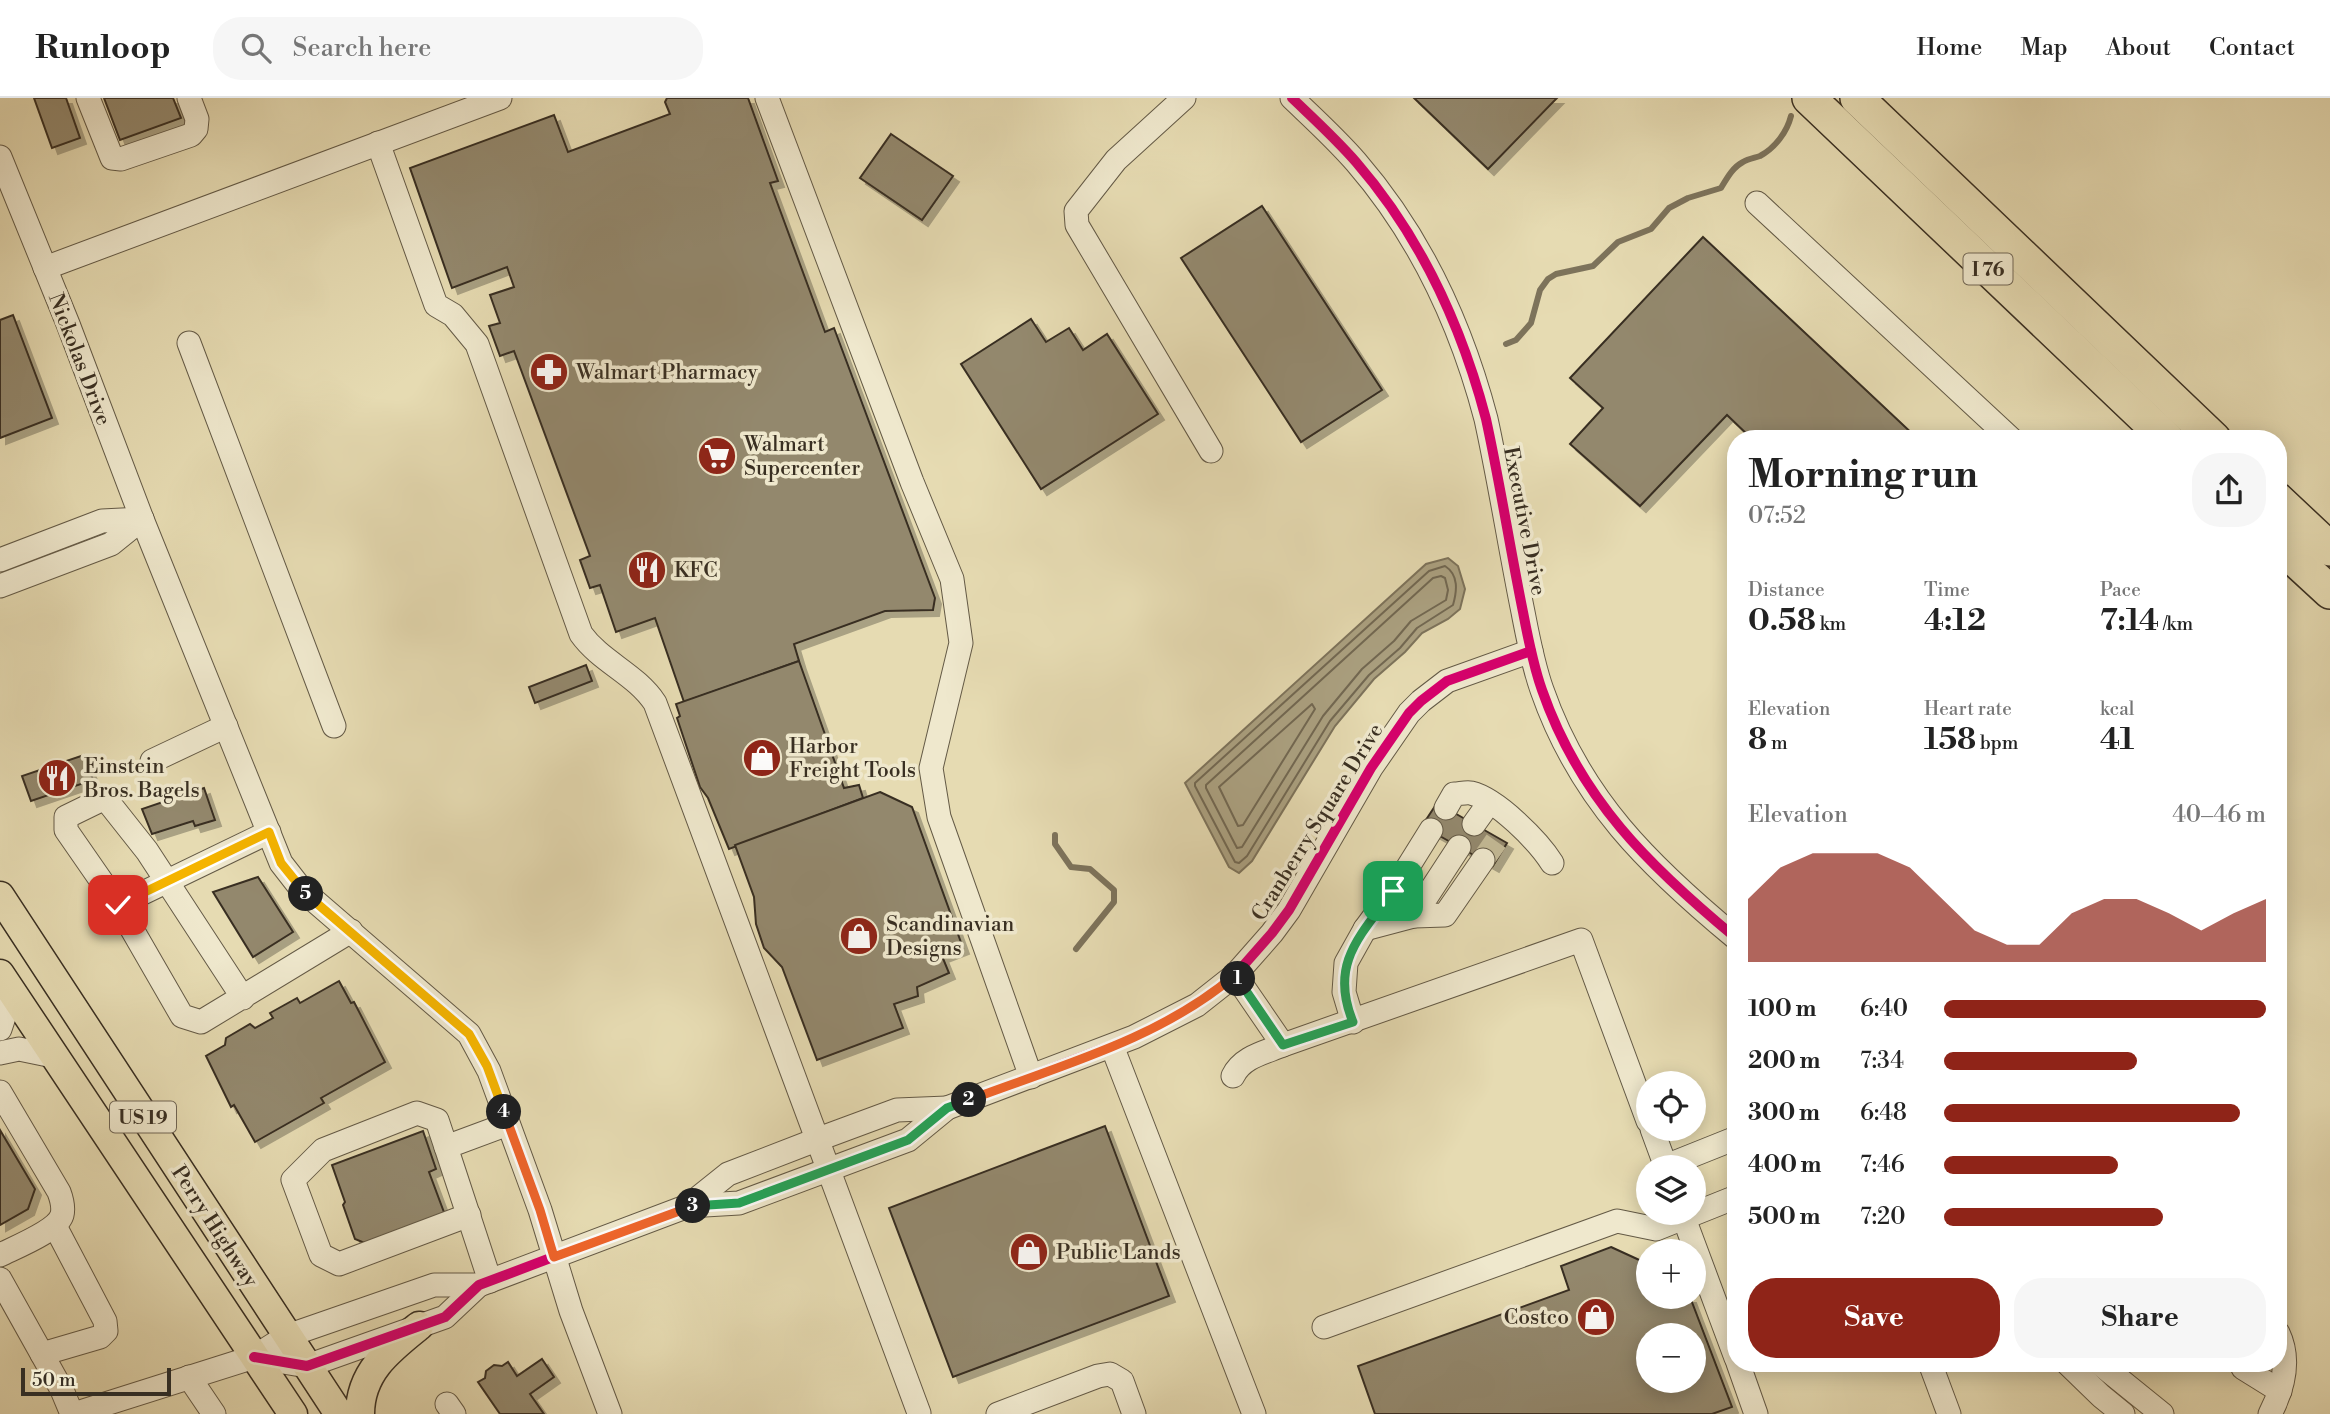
<!DOCTYPE html>
<meta charset="utf-8">
<style>
body{margin:0;font-family:"Libre Bodoni",serif;background:#f6f6f6;color:#222;height:100vh;display:flex;flex-direction:column;font-size:26px;white-space:nowrap}
*{box-sizing:border-box;margin:0}
p{font-size:23px;color:#767676}
.icon{flex:none;width:38px;height:38px;fill:none;stroke:currentColor;stroke-width:2;stroke-linecap:round;stroke-linejoin:round}
.map{position:relative;flex:1;overflow:hidden}
.panel{position:absolute;left:1727px;top:332px;width:560px;height:942px;display:flex;flex-direction:column;background:#fff;border-radius:28px;box-shadow:0 4px 18px #0003}
.panel>*{flex:none}
.controls{position:absolute;left:1636px;top:973px;display:grid;gap:14px}
.controls a{display:grid;place-items:center;width:70px;height:70px;border-radius:50%;background:#fff;box-shadow:0 4px 18px #0003;font-size:35px}
.scale{position:absolute;left:21px;bottom:18px;width:150px;box-sizing:border-box;padding-left:7px;border:4px solid #392f22;border-top:0;font-size:19px;line-height:24px;white-space:nowrap;color:#392f22;-webkit-text-stroke:5px #efe8cd;paint-order:stroke}
.pin{position:absolute;display:grid;place-items:center;width:60px;height:60px;color:#fff;margin:-30px;border-radius:14px;box-shadow:0 4px 10px #0006}
.km{position:absolute;width:35px;height:35px;margin:-18px;border-radius:50%;background:#222;color:#fff;font-size:19px;line-height:35px;text-align:center}
.round{display:grid;place-items:center;flex:none;width:74px;height:74px;border-radius:28px;background:#f6f6f6}
.headline{display:flex;align-items:center;justify-content:space-between;height:119px;padding:0 21px}
h1{font-size:38px;font-weight:700;line-height:52px}
.metrics{display:grid;grid-template-columns:repeat(3,1fr);gap:10px;height:119px;padding:7px 21px}
.metrics div{display:grid;align-content:center}
.metrics b{font-size:30px;font-weight:700}
.metrics small{font-size:19px;font-weight:400}
.metrics p{font-size:19px}
.chart{height:196px;padding:14px 21px}
.chart p{display:flex;justify-content:space-between}
.chart svg{width:100%;height:126px;margin-top:7px;fill:#8f2418;opacity:.7}
.action{display:flex;gap:14px;margin-top:auto;padding:14px 21px}
.action a{flex:1;height:80px;border-radius:28px;background:#8f2418;color:#fff;font-size:28px;font-weight:700;line-height:80px;text-align:center}
.action a+a{background:#f6f6f6;color:#222}
ul{padding:0 21px;list-style:none;font-size:23px}
li{display:grid;grid-template-columns:112px 84px 1fr;align-items:center;height:52px}
li i{height:18px;border-radius:9px;background:#8f2418}
header{display:flex;align-items:center;gap:42px;box-sizing:border-box;height:98px;padding:0 35px;background:#fff;border-bottom:2px solid #e0e0e0}
header strong{font-size:33px}
nav{display:flex;gap:38px;margin-inline-start:auto;font-size:24px}
.search{width:490px;height:63px;background:#f6f6f6;display:flex;align-items:center;gap:18px;box-sizing:border-box;padding:0 24px;border-radius:28px;color:#767676;font-size:26px}
.map>svg:first-child{display:block}
.water{fill:#aba181;stroke:#7d735b;stroke-width:2}
.lines{fill:none;stroke-linecap:round;stroke-linejoin:round}
.shore{stroke:#726852;stroke-width:2}
.stream{stroke:#7d735b;stroke-width:6}
.building{fill:#93886d;stroke:#392f22;stroke-width:2;fill-rule:evenodd;filter:url(#shadow)}
.minor-tunnel{stroke:#c3b995;stroke-width:23;stroke-dasharray:23 11;stroke-linecap:butt}
.minor-casing{stroke:#645a46;stroke-width:25}
.major-casing{stroke:#392f22;stroke-width:31}
.highway-casing{stroke:#392f22;stroke-width:36}
.minor{stroke:#efe8cd;stroke-width:23}
.major{stroke:#e6dbb2;stroke-width:28}
.highway{stroke:#e6dbb2;stroke-width:33}
.cycleway-casing{stroke:#efe8cd;stroke-width:15}
.cycleway{stroke:#d6006c;stroke-width:10}
.split-1-casing{stroke:#fff;stroke-width:14}
.split-2-casing{stroke:#fff;stroke-width:14}
.split-3-casing{stroke:#fff;stroke-width:14}
.split-4-casing{stroke:#fff;stroke-width:14}
.split-5-casing{stroke:#fff;stroke-width:14}
.split-6-casing{stroke:#fff;stroke-width:14}
.split-1{stroke:#22a559;stroke-width:9}
.split-2{stroke:#f0652b;stroke-width:9}
.split-3{stroke:#22a559;stroke-width:9}
.split-4{stroke:#f0652b;stroke-width:9}
.split-5{stroke:#f5b400;stroke-width:9}
.split-6{stroke:#f5b400;stroke-width:9}
.labels{text-anchor:middle;stroke-width:7;stroke-linejoin:round;paint-order:stroke}
.shield{fill:#efe8cd;stroke:#706655;stroke-width:2}
.shield-label{font-size:19px;font-weight:bold;fill:#392f22}
.street-label{font-size:21px;fill:#392f22;stroke:#efe8cd}
.poi-label{font-size:21px;fill:#392f22;stroke:#efe8cd;text-anchor:start}
</style>
<header>
<strong>Runloop</strong>
<div class="search"><svg class="icon" aria-label="search" viewBox="0 0 24 24"><circle cx="10" cy="10" r="6"/><path d="M15 15l6 6"/></svg>Search here</div>
<nav><a>Home</a><a>Map</a><a>About</a><a>Contact</a></nav>
</header>
<div class="map">
<svg width="2330" height="1316" viewBox="0 0 2330 1316">
<defs>
<filter id="shadow"><feDropShadow dx="6" dy="6" stdDeviation="0" flood-color="#0004"/></filter>
</defs>
<rect width="100%" height="100%" fill="#e6dbb2"/>
<filter id="stains"><feTurbulence type="fractalNoise" baseFrequency=".00286" numOctaves="4"/><feColorMatrix values="0 0 0 0 .2 0 0 0 0 .09 0 0 0 0 .02 0 0 0 .5 -.17"/></filter>
<radialGradient id="worn" r=".72"><stop offset=".6" stop-color="#630" stop-opacity="0"/><stop offset="1" stop-color="#630" stop-opacity=".3"/></radialGradient>
<!-- water -->
<path class="water" d="M1448,460L1458,468L1465,491L1460,511L1448,521L1422,535L1405,554L1374,581L1335,628L1252,763L1239,775L1229,769L1185,685L1426,466Z"/>
<g class="lines">
<!-- shore -->
<g class="shore">
<path d="M1445,468C1459,477 1457,493 1453,507L1417,530L1400,550L1369,577L1330,623L1247,758L1239,765L1235,764L1195,688V685L1429,473Z"/>
<path d="M1441,478L1445,480L1448,492L1446,502L1411,523L1394,543L1362,571L1323,618L1242,749L1237,750L1206,690V687L1433,480Z"/>
<path d="M1312,606L1315,611L1243,727L1238,728L1219,689Z"/>
</g>
<!-- stream -->
<g class="stream">
<path d="M1506,246L1516,242L1531,225L1540,192L1548,181L1556,176L1593,168L1618,144L1651,131L1669,110L1688,100L1721,90C1727,80 1733,69 1743,64C1748,61 1754,60 1760,58C1775,50 1787,34 1791,18"/>
<path d="M1055,737V746L1071,769L1090,771L1114,792V804L1076,851"/>
</g>
</g>
<!-- building -->
<g class="building">
<path d="M34,0H66L80,40L52,50Z"/>
<path d="M104,0H173L181,20L120,42Z"/>
<path d="M667,0H748L778,83L770,85L825,234L834,230L935,500L933,512L885,513L794,546L799,563L684,604L655,520L616,534L600,487L590,490L580,462L590,458L514,253L500,258L489,228L500,225L490,197L514,189L507,169L452,190L410,70L554,17L568,54L670,16L665,4Z"/>
<path d="M1414,0H1557L1488,71Z"/>
<path d="M891,36L953,78L922,122L860,80Z"/>
<path d="M1262,108L1382,292L1301,344L1181,160Z"/>
<path d="M1703,139L1918,341H1752L1727,317L1640,408L1570,346L1603,310L1570,280Z"/>
<path d="M13,217L52,320L0,340V222Z"/>
<path d="M1031,221L1046,244L1069,230L1083,252L1107,236L1158,316L1041,391L961,266Z"/>
<path d="M799,563L844,690L859,687L863,700L729,751L708,700L700,689L677,620L680,618L676,606Z"/>
<path d="M586,567L592,583L535,605L529,589Z"/>
<path d="M84,657L93,682L31,703L22,678Z"/>
<path d="M204,690L215,722L195,728L193,723L152,736L142,711Z"/>
<path d="M880,694L912,709L963,850L942,858L949,875L917,889L918,898L894,906L903,930L817,962L782,869L764,850L756,826L754,799L735,747Z"/>
<path d="M1437,705L1507,745L1493,768L1422,728Z"/>
<path d="M258,779L293,834L253,859L213,794Z"/>
<path d="M339,883L351,905L354,904L385,964L321,1000L324,1005L255,1044L234,1007L231,1009L206,958L225,947L226,940L250,926L255,930L273,920L270,915L297,900L300,905Z"/>
<path d="M1105,1028L1169,1198L953,1279L889,1110Z"/>
<path d="M0,1032L35,1091L28,1111L0,1127Z"/>
<path d="M423,1033L436,1071L429,1074L445,1117L367,1146L355,1141L343,1107L345,1104L332,1067Z"/>
<path d="M1611,1149L1648,1166V1199H1690L1732,1309L1712,1316H1375L1358,1268L1569,1192L1561,1168ZM1648,1237H1694V1283H1648Z"/>
<path d="M542,1261L554,1279L530,1296L544,1316H500L478,1284L485,1280L486,1273L494,1267L502,1268L508,1264L517,1278Z"/>
</g>
<g class="lines">
<!-- minor-tunnel -->
<path class="minor-tunnel" d="M1483,762L1499,739"/>
<!-- minor casing -->
<g class="minor-casing">
<g id="minor">
<path d="M88,0L112,60L121,61L191,37L196,31L197,21L189,0"/>
<path d="M767,0L912,384L952,481L961,545L931,670L939,719L1031,979"/>
<path d="M1184,0L1116,62L1076,113L1077,127L1211,353"/>
<path d="M1292,0C1314,21 1336,41 1356,64C1421,139 1461,226 1486,321C1500,385 1510,450 1523,514C1528,540 1533,567 1542,592C1580,701 1649,768 1736,840"/>
<path d="M378,45L436,207L453,217L477,246L581,536C601,564 636,576 655,605L919,1315"/>
<path d="M0,59L68,226L142,421L281,765L302,792L469,936L489,973L540,1112L571,1213L610,1316"/>
<path d="M1757,105L2011,341"/>
<path d="M45,170L500,0"/>
<path d="M189,245L334,628"/>
<path d="M0,462L102,423L142,421"/>
<path d="M0,488L111,446L142,421"/>
<path d="M152,663L226,628"/>
<path d="M1446,710L1454,696C1459,696 1466,694 1471,695C1497,701 1539,744 1552,765"/>
<path d="M1474,726L1489,705"/>
<path d="M118,807L269,734"/>
<path d="M1414,818L1459,749"/>
<path d="M1365,831L1414,818L1445,817L1483,762"/>
<path d="M1235,877L1283,947"/>
<path d="M243,900L147,753L105,700L66,719V732L118,807L182,918L201,924L351,833"/>
<path d="M1353,924L1344,894L1346,865L1365,831L1393,793L1431,732"/>
<path d="M0,931L6,913L8,889"/>
<path d="M1112,948L1254,1316"/>
<path d="M0,955L19,951L53,958"/>
<path d="M1233,978C1242,959 1264,955 1283,947L1581,842L1648,1023"/>
<path d="M0,994L59,1094C62,1102 64,1109 62,1117C57,1133 16,1149 0,1157"/>
<path d="M1652,1031L1666,1069"/>
<path d="M446,1049L437,1022L417,1015L323,1052L293,1082L321,1157L339,1166L469,1117"/>
<path d="M1666,1068L1736,1040"/>
<path d="M688,1108L728,1076L816,1042L897,1012L947,1010"/>
<path d="M1682,1115L1736,1260"/>
<path d="M0,1181L62,1292L72,1316"/>
<path d="M490,1183L446,1049L508,1026"/>
<path d="M1324,1229L1617,1123L1656,1131L1736,1099"/>
<path d="M42,1256L100,1239L106,1233L105,1223L55,1128"/>
<path d="M254,1259L307,1268L445,1219L479,1187L688,1108L739,1105L908,1042L947,1010L1134,939L1197,907L1235,877L1272,835L1289,812L1371,670L1409,615L1421,603L1447,583L1531,553"/>
<path d="M1738,1265L1756,1316"/>
<path d="M1930,1265L1949,1316"/>
<path d="M2067,1265L2101,1298L2123,1316"/>
<path d="M2099,1265L2162,1316"/>
<path d="M2241,1265L2243,1270L2280,1293"/>
<path d="M189,1279L214,1316"/>
<path d="M447,1306L454,1316"/>
<path d="M74,1316L254,1259L287,1238L434,1187H479"/>
<path d="M998,1316L1098,1278L1110,1276L1122,1283L1134,1316"/>
<path d="M2270,1316C2283,1291 2291,1262 2278,1235"/>
</g>
</g>
<!-- major casing -->
<g class="major-casing">
<g id="major">
<path d="M0,798L339,1316"/>
<path d="M0,876L293,1316"/>
<path d="M360,1316C360,1274 389,1252 419,1228"/>
</g>
</g>
<!-- highway casing -->
<g class="highway-casing">
<g id="highway">
<path d="M1809,0L2167,341"/>
<path d="M1857,0L2214,341"/>
<path d="M2278,402L2330,451"/>
<path d="M2278,446L2330,494"/>
</g>
</g>
<!-- minor -->
<use href="#minor" class="minor"/>
<!-- major -->
<use href="#major" class="major"/>
<!-- highway -->
<use href="#highway" class="highway"/>
<!-- cycleway casing -->
<g class="cycleway-casing">
<g id="cycleway">
<path d="M1292,0C1314,21 1336,41 1356,64C1421,139 1461,226 1486,321C1500,385 1510,450 1523,514C1528,540 1533,567 1542,592C1580,701 1649,768 1736,840"/>
<path d="M254,1259L307,1268L445,1219L479,1187L688,1108L739,1105L908,1042L947,1010L1134,939L1197,907L1235,877L1272,835L1289,812L1371,670L1409,615L1421,603L1447,583L1531,553"/>
</g>
</g>
<!-- cycleway -->
<use href="#cycleway" class="cycleway"/>
</g>
<g class="lines">
<!-- split-1 casing -->
<g class="split-1-casing">
<path id="split-1" d="M1238,881L1283,947L1353,924C1329,866 1360,838 1393,793"/>
</g>
<!-- split-2 casing -->
<g class="split-2-casing">
<path id="split-2" d="M969,1002C1059,968 1160,941 1235,877L1238,881"/>
</g>
<!-- split-3 casing -->
<g class="split-3-casing">
<path id="split-3" d="M693,1108L739,1105L908,1042L947,1010L969,1002"/>
</g>
<!-- split-4 casing -->
<g class="split-4-casing">
<path id="split-4" d="M504,1014L540,1112L554,1159L693,1108"/>
</g>
<!-- split-5 casing -->
<g class="split-5-casing">
<path id="split-5" d="M306,796L469,936L487,968L504,1014"/>
</g>
<!-- split-6 casing -->
<g class="split-6-casing">
<path id="split-6" d="M118,807L269,734L281,765L306,796"/>
</g>
<!-- split-1 -->
<use href="#split-1" class="split-1"/>
<!-- split-2 -->
<use href="#split-2" class="split-2"/>
<!-- split-3 -->
<use href="#split-3" class="split-3"/>
<!-- split-4 -->
<use href="#split-4" class="split-4"/>
<!-- split-5 -->
<use href="#split-5" class="split-5"/>
<!-- split-6 -->
<use href="#split-6" class="split-6"/>
</g>
<!-- icons -->
<defs>
<g id="pharmacy-disc" transform="scale(2.0125)"><circle r="9.5" fill="#8f2418" stroke="#efe8cd"/><path d="M-2-6h4v4h4v4h-4v4h-4v-4h-4v-4h4Z" fill="#fff"/></g>
<g id="supermarket-disc" transform="scale(2.0125)"><circle r="9.5" fill="#8f2418" stroke="#efe8cd"/><path d="M-6-5.5h2.5l.6 2H6L4.5 2H-2.5L-4.4-4H-6ZM-1.5 3.2a1.3 1.3 0 1 0 .1 0ZM3 3.2a1.3 1.3 0 1 0 .1 0Z" fill="#fff"/></g>
<g id="restaurant-disc" transform="scale(2.0125)"><circle r="9.5" fill="#8f2418" stroke="#efe8cd"/><path d="M-5-6h1v4h1v-4h1v4h1v-4h1v5L-1.5 .5V6h-2V.5L-5-1ZM5-6V6H3V1.5H1.5Q1.5-4 5-6Z" fill="#fff"/></g>
<g id="shop-disc" transform="scale(2.0125)"><circle r="9.5" fill="#8f2418" stroke="#efe8cd"/><path d="M-5-2.5h2.3a2.7 3.5 0 0 1 5.4 0H5L5.5 6h-11ZM-1.5-2.5h3a1.5 2.3 0 0 0-3 0Z" fill="#fff"/></g>
</defs>
<g fill-rule="evenodd">
<use href="#pharmacy-disc" x="549" y="274"/>
<use href="#supermarket-disc" x="717" y="358"/>
<use href="#restaurant-disc" x="647" y="472"/>
<use href="#shop-disc" x="762" y="660"/>
<use href="#restaurant-disc" x="57" y="680"/>
<use href="#shop-disc" x="859" y="838"/>
<use href="#shop-disc" x="1029" y="1154"/>
<use href="#shop-disc" x="1596" y="1219"/>
</g>
<g class="labels">
<!-- shield labels -->
<g class="shield">
<rect x="1963.5" y="155.5" width="49" height="31" rx="5"/>
<rect x="110" y="1003.5" width="66" height="31" rx="5"/>
</g>
<g class="shield-label">
<text x="1988" y="178">I 76</text>
<text x="143" y="1026">US 19</text>
</g>
<!-- street labels -->
<g class="street-label">
<text transform="translate(80 261) rotate(69)" y="7">Nickolas Drive</text>
<text transform="translate(1525 423) rotate(79)" y="7">Executive Drive</text>
<text transform="translate(1317 724) rotate(-58)" y="7">Cranberry Square Drive</text>
<text transform="translate(215 1128) rotate(57)" y="7">Perry Highway</text>
</g>
<!-- poi labels -->
<g class="poi-label">
<text x="576" y="281">Walmart Pharmacy</text>
<text x="744" y="353">Walmart<tspan x="744" dy="24">Supercenter</tspan></text>
<text x="674" y="479">KFC</text>
<text x="789" y="655">Harbor<tspan x="789" dy="24">Freight Tools</tspan></text>
<text x="84" y="675">Einstein<tspan x="84" dy="24">Bros. Bagels</tspan></text>
<text x="886" y="833">Scandinavian<tspan x="886" dy="24">Designs</tspan></text>
<text x="1056" y="1161">Public Lands</text>
<text x="1569" y="1226" text-anchor="end">Costco</text>
</g>
</g>
<rect width="100%" height="100%" filter="url(#stains)"/>
<rect width="100%" height="100%" fill="url(#worn)"/>
</svg>
<div class="controls">
<a><svg class="icon" aria-label="locate" viewBox="0 0 24 24"><circle cx="12" cy="12" r="6"/><path d="M12 2v4M12 18v4M2 12h4M18 12h4"/></svg></a>
<a><svg class="icon" aria-label="layers" viewBox="0 0 24 24"><path d="M12 4l9 5-9 5-9-5zM3 14l9 5 9-5"/></svg></a>
<a>+</a>
<a>−</a>
</div>
<div class="scale">50 m</div>
<div class="pin" style="left:1393px;top:793px;background:#1e9e55"><svg class="icon" aria-label="arrive" viewBox="0 0 24 24"><path d="M6 21V4h12l-3 4 3 4H6"/></svg></div>
<div class="pin" style="left:118px;top:807px;background:#d93025"><svg class="icon" aria-label="check" viewBox="0 0 24 24"><path d="M5 12l5 5 9-10"/></svg></div>
<b class="km" style="left:1238px;top:881px">1</b>
<b class="km" style="left:969px;top:1002px">2</b>
<b class="km" style="left:693px;top:1108px">3</b>
<b class="km" style="left:504px;top:1014px">4</b>
<b class="km" style="left:306px;top:796px">5</b>
<section class="panel">
<div class="headline"><div><h1>Morning run</h1><p>07:52</p></div><a class="round"><svg class="icon" aria-label="share" viewBox="0 0 24 24"><path d="M12 15V3M7 8l5-5 5 5M5 13v7h14v-7"/></svg></a></div>
<div class="metrics">
<div><p>Distance</p><b>0.58<small> km</small></b></div>
<div><p>Time</p><b>4:12</b></div>
<div><p>Pace</p><b>7:14<small> /km</small></b></div>
</div>
<div class="metrics">
<div><p>Elevation</p><b>8<small> m</small></b></div>
<div><p>Heart rate</p><b>158<small> bpm</small></b></div>
<div><p>kcal</p><b>41</b></div>
</div>
<div class="chart"><p><span>Elevation</span>40–46 m</p>
<svg viewBox="0 0 160 44" preserveAspectRatio="none"><path d="M0 44V22L10 11L20 6L30 6L40 6L50 11L60 22L70 33L80 38L90 38L100 27L110 22L120 22L130 27L140 33L150 27L160 22V44z"/></svg>
</div>
<ul>
<li><b>100 m</b>6:40<i style="width:100%"></i></li>
<li><b>200 m</b>7:34<i style="width:60%"></i></li>
<li><b>300 m</b>6:48<i style="width:92%"></i></li>
<li><b>400 m</b>7:46<i style="width:54%"></i></li>
<li><b>500 m</b>7:20<i style="width:68%"></i></li>
</ul>
<div class="action"><a>Save</a><a>Share</a></div>
</section>
</div>
